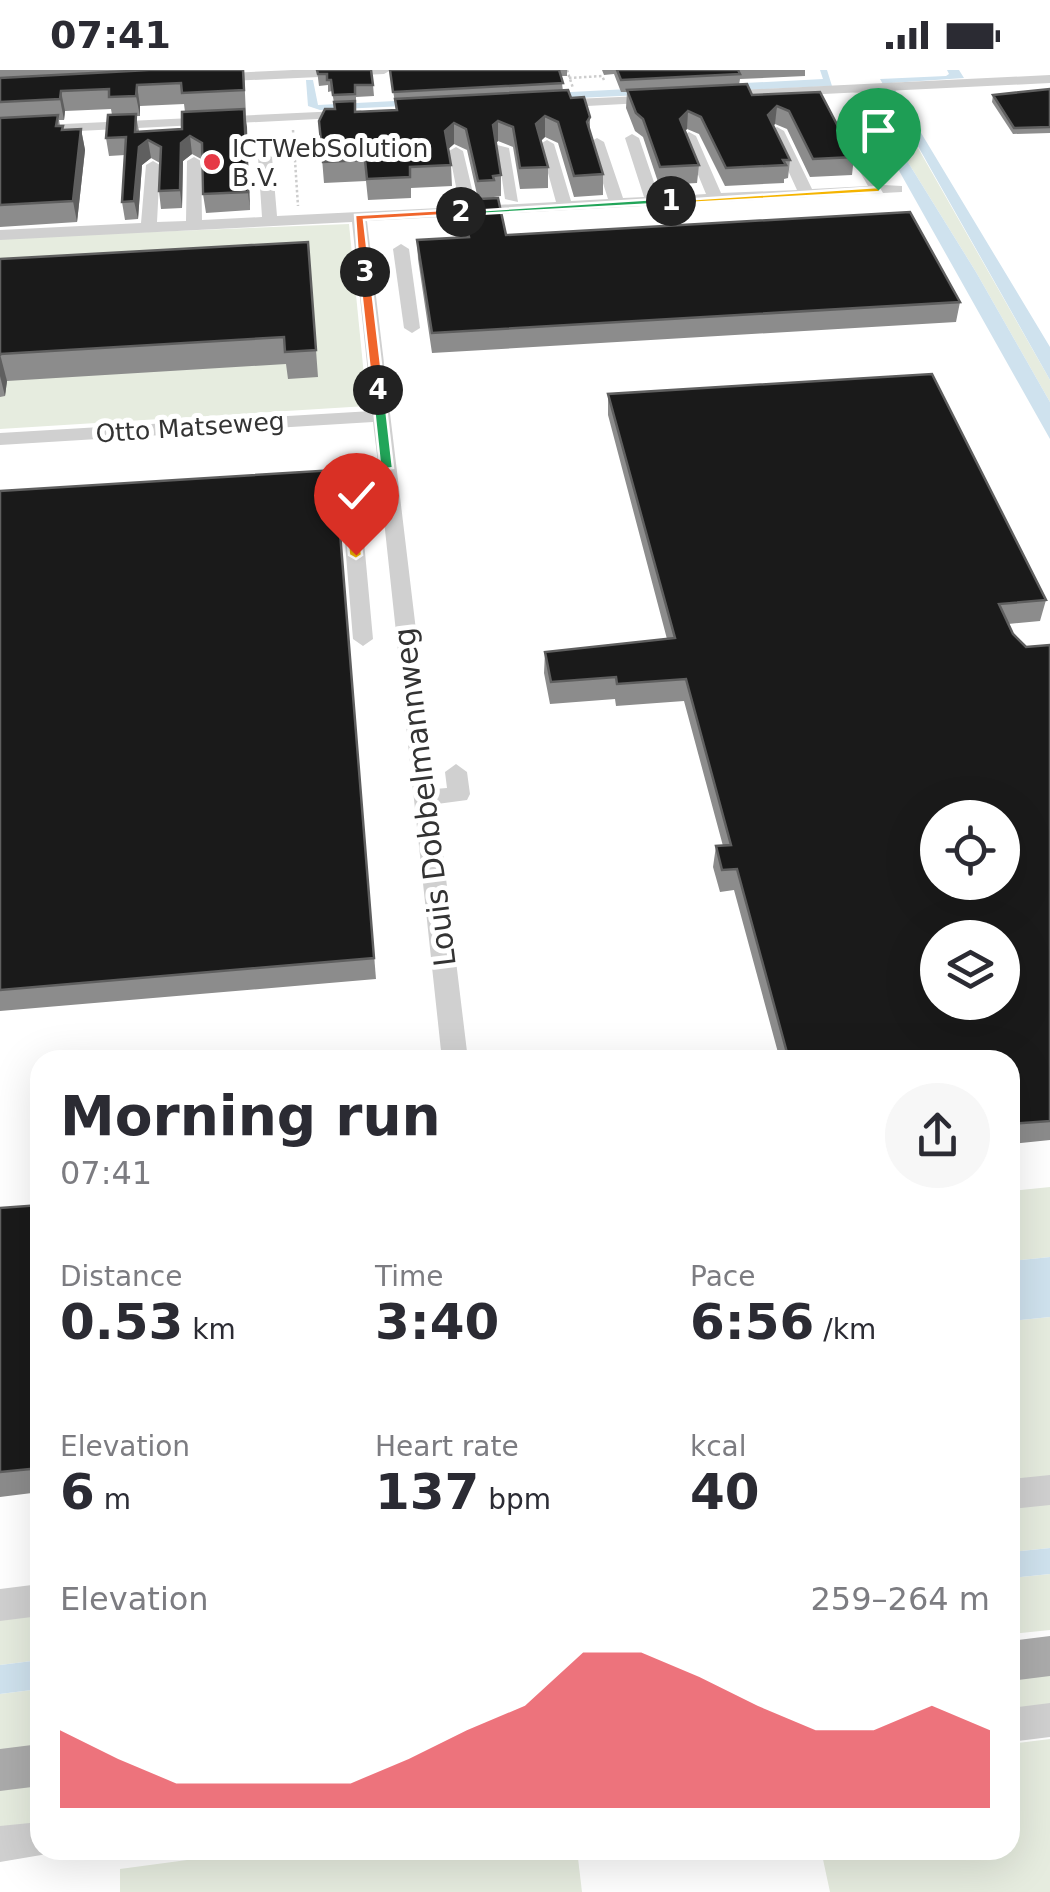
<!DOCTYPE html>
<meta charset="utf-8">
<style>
body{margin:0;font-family:"DejaVu Sans",sans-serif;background:#f7f7f7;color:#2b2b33;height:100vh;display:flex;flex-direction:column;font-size:38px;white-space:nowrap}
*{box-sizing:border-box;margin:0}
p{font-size:32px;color:#7c7c81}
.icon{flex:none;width:55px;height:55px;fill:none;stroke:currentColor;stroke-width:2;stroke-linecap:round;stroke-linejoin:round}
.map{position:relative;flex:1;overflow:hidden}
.side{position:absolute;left:30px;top:980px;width:990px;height:810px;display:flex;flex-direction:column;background:#fff;border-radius:30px;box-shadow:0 10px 40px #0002}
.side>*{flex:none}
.controls{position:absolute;left:920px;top:730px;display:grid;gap:20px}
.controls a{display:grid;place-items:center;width:100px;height:100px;border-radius:50%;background:#fff;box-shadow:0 10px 40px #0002;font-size:50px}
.pin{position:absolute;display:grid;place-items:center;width:85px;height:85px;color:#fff;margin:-102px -42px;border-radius:50% 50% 50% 0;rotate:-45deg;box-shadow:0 0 10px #0007}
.pin .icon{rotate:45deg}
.km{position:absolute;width:50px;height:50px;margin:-25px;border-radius:50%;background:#222;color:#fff;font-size:28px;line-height:50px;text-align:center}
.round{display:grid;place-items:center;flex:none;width:105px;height:105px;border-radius:52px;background:#f7f7f7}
.overview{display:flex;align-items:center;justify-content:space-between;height:170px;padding:0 30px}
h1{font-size:55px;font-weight:800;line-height:75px}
.stats{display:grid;grid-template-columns:repeat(3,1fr);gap:15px;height:170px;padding:10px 30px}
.stats div{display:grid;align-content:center}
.stats b{font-size:50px;font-weight:800}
.stats small{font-size:28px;font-weight:400}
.stats p{font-size:28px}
.chart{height:280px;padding:20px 30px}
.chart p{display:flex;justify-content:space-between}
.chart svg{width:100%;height:180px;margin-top:10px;fill:#e63946;opacity:.7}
.status{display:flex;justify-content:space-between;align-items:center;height:70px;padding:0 50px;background:#fff;direction:ltr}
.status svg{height:28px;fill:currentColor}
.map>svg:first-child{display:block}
.green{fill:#e6ecdf}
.water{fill:#cfe2ee}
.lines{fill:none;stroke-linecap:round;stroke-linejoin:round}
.path{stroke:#cdcdcd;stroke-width:2.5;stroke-dasharray:2.5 2.5;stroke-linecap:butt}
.minor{fill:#d0d0d0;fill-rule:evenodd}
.major{fill:#ababab;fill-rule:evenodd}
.wall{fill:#8c8c8c;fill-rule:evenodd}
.shaded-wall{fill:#5f5f5f}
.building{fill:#1a1a1a;stroke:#5f5f5f;stroke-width:2.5;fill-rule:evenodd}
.split-1{fill:#f5b400;stroke:#fff;stroke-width:2.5}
.split-2{fill:#22a559;stroke:#fff;stroke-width:2.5}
.split-3{fill:#f0652b;stroke:#fff;stroke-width:2.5}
.split-4{fill:#f0652b;stroke:#fff;stroke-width:2.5}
.split-5{fill:#22a559;stroke:#fff;stroke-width:2.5}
.split-6{fill:#f5b400;stroke:#fff;stroke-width:2.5}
.poi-dot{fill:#e63946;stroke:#fff;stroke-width:4}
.labels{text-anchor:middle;stroke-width:10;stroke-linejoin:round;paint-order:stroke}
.far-poi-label{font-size:25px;fill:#333;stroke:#fff;text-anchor:start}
.far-street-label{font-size:25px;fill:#333;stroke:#fff}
.street-label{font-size:30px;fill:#333;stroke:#fff}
</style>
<div class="status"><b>07:41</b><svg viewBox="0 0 49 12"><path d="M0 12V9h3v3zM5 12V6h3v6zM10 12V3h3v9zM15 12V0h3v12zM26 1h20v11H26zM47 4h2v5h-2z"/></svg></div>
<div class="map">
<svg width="1050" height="1822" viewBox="0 0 1050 1822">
<rect width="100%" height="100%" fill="#fff"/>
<!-- green -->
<g class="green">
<path d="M885,20L1050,310V332L976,202L867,26L849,21Z"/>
<path d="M349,154L367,336L0,359V168Z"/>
<path d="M1050,1117V1187L1010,1191V1121Z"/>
<path d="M1050,1247V1409L1010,1413V1251Z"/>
<path d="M1050,1431V1478L1010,1482V1435Z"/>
<path d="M1050,1504V1560L1010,1564V1508Z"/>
<path d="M40,1542V1590L0,1595V1546Z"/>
<path d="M1050,1596V1636L1010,1640V1601Z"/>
<path d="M40,1619V1677L0,1681V1624Z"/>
<path d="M1050,1669V1822H830L821,1780H1010V1674Z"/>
<path d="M40,1715V1753L0,1757V1720Z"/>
<path d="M262,1780H577L582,1822H120V1799Z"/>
</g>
<!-- water -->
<g class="water">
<path d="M820,0H827L832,16L320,40L308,36L306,10H313L318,35L823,9Z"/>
<path d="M947,0H959L964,8L891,13L1050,277V310L880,9L946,6L949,4Z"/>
<path d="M857,26H867L976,202L1050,332V369Z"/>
<path d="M1050,1187V1247L1010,1251V1191Z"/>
<path d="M1050,1478V1504L1010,1508V1482Z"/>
<path d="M40,1590V1619L0,1624V1595Z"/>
</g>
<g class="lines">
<!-- path -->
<g class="path">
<path d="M567,0L573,18"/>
<path d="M569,8L602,6L604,10"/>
<path d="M293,60L298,136"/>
</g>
<!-- minor -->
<g class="minor">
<path d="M293,0H391L384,4L209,12L202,8L209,4Z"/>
<path d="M1050,5V13L720,29L713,25L720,21Z"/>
<path d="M665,25V31L660,32L551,38L544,34L551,30Z"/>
<path d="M361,40L363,43L356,47L0,65V57Z"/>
<path d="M841,52L848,56L883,115L902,116V122L367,151L435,719L447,718L445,702L456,694L467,702L470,724L467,730L437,734L468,990H442L379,404L358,406L373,569L363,576L353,569L339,401L348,395L378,393L373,352L0,375V363L372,341L352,152L0,170V160L141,153L146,95L153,91L160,95L157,152L186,151L187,91L194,87L201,91L202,150L262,147L258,87L265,83L272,87L277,146L460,137L449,81L456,77L463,81L476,136L556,132L540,74L547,70L554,74L571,131L608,129L590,72L597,68L604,72L623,128L644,127L625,68L632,64L639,68L659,127L706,124L682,66L689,62L696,66L721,123L797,120L770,61L777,57L784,61L812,119L868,116L834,56Z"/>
<path d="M497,75L509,78L518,132L505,129Z"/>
<path d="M401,174L409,179L420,258L412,263L404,258L393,179Z"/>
<path d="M1050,1405V1435L1010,1439V1409Z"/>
<path d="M40,1514V1546L0,1551V1519Z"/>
<path d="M1050,1633V1667L1010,1672V1638Z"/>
<path d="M40,1752V1780L53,1783L0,1792V1756Z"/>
</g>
<!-- major -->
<g class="major">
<path d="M1050,1566V1606L1010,1611V1571Z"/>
<path d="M40,1674V1716L0,1721V1679Z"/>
</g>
</g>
<!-- wall -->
<g class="wall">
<path d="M0,0H244L250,140L206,143L203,124V90L192,84L183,91L182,138L161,139L159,121L160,93L151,88L142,95L138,149L125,150L122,132L125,85L109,86L106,68L112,45L111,39L65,41L64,50H59L60,56L64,60L81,59L85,80L77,152L0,157ZM184,34L185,42L182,59L139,61L136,46H140V36Z"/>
<path d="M317,0L373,15L374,26L356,27V42L396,40L390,0H567V6H561L563,21L590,47V61L603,104V125L574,127L558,73L545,67L541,71L548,97V118L520,119L513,77L498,71L496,73L501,105V126L494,127V128L506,165L960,232L956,252L432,283L418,189L417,170L466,167L462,150L461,130L478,129L467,80L454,74L448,79L451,95L452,116L411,118V128L368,130L366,111L324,113L319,51L335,39L332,21L328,22V15L319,16Z"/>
<path d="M602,0H805V6L740,9L739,15L752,25L820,22L854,87L852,105L810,107L787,59L775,54L773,55L790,90L788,108L784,109V113L725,116L699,64L687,59L685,61L699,95L697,113L659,115L643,67L635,61L626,38L627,22H621L614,4L604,5Z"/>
<path d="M1050,19V63L1013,64L992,32L993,25Z"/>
<path d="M308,172L318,307L288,309L286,294L7,311L5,326L0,327V189Z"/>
<path d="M608,324L1046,530L1040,551L1008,554L1013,564L1026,577L1050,575V1070L1010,1074V990H780L734,820L720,822L713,797L716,776H723L684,631L616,636L615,629L550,634L544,603L545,582L667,569L608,345Z"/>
<path d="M335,400L376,909L0,941V421Z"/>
<path d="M40,1135V1422L0,1427V1138Z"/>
</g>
<!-- shaded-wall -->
<g class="shaded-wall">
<path d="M137,15L140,36V46L136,26Z"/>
<path d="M61,21L65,41L64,50L60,29Z"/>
<path d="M777,36L775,54L767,63L768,45Z"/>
<path d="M244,39L247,57L250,140L248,122Z"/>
<path d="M688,41L687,59L679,67L680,49Z"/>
<path d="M545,46V67L536,75V54Z"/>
<path d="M498,51V71L493,76V55Z"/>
<path d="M454,53V74L445,82V61Z"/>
<path d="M81,59L85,80L77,152L73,131Z"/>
<path d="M190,66L192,84L183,91L182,138L180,120L181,73Z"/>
<path d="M148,70L151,88L142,95L138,149L134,131L139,77Z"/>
<path d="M0,284L7,311L5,326L0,306Z"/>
</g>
<!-- building -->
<g class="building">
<path d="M149,0H243L244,20L182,23L181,13L137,15L136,26L109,27V19L61,21L60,29L0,32V8Z"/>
<path d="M317,0H371L373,15H355V24L333,25L331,10H327V4H318Z"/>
<path d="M390,0H559L563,13L393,22Z"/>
<path d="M617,0H738L740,4L621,10Z"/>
<path d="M747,14L752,25L820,22L854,87L813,89L789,41L777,36L768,45L790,90H783L786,95L726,98L701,47L688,41L680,49L699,95L660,97L643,49L636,43L627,20Z"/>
<path d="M1050,19V57L1014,58L993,25Z"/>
<path d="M568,20L571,28L584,27L590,47L587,52L603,104L574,106L558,52L545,46L536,54L548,97L520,98L513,57L498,51L493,55L501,105L493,106L494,110L478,111L466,59L454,53L445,61L451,95L410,97V107L367,109L365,90L323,92L319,51L325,39H335L334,32L355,31V42L397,40L395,29Z"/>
<path d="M244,39L248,122L203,124L202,73L190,66L181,73L180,120L159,121L161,77L148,70L139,77L134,131L122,132L126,67L106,68L108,45L136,44L135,62L182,59V42Z"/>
<path d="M58,45L56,56H63L62,60L81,59L73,131L0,135V48Z"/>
<path d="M498,128L506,165L910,142L960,232L432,263L417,170L469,167L461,130Z"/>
<path d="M308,172L316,280L285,282L284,267L0,284V286V189Z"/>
<path d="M932,304L1046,530L999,534L1013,564L1026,577L1050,575V1051L1010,1054V990H789L737,799L722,800L716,776L731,775L686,609L617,614L616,607L551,612L545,582L675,568L608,324ZM938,748H1002V812H938ZM938,868H1002V932H938Z"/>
<path d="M335,400L374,888L0,920V421Z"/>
<path d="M40,1135V1398L0,1402V1138Z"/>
</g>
<!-- split-1 -->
<path class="split-1" d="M878,117L881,122L671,134L666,131Z"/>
<!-- split-2 -->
<path class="split-2" d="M671,128L675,133L461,145L456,142Z"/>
<!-- split-3 -->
<path class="split-3" d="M461,139L465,144L364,150L370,202L365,205L359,202L355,145Z"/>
<!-- split-4 -->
<path class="split-4" d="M365,199L370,202L384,320L378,324L372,320L359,202Z"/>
<!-- split-5 -->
<path class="split-5" d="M378,317L384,320L393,398L354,404L358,442L352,446L345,442L342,401L380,395L372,320Z"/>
<!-- split-6 -->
<path class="split-6" d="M352,438L358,442L362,485L356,489L349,485L345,442Z"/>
<!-- markers -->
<circle class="poi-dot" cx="212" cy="92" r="10"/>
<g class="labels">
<!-- far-poi labels -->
<g class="far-poi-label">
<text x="232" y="87">ICTWebSolution<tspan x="232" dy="29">B.V.</tspan></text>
</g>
<!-- far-street labels -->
<g class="far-street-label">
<text transform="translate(190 357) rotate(-4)" y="9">Otto Matseweg</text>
</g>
<!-- street labels -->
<g class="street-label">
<text transform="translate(425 727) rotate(-97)" y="10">Louis Dobbelmannweg</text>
</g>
</g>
</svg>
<div class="controls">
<a><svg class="icon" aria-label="locate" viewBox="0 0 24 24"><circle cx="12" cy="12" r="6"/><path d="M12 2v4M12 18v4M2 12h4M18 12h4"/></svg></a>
<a><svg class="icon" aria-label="layers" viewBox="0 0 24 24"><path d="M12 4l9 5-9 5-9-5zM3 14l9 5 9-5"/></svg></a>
</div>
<div class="pin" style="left:878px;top:120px;background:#1e9e55"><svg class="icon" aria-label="arrive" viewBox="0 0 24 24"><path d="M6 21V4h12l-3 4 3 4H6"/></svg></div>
<div class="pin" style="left:356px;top:485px;background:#d93025"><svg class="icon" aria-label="check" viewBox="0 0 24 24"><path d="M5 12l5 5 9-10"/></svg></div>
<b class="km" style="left:671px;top:131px">1</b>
<b class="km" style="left:461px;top:142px">2</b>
<b class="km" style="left:365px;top:202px">3</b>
<b class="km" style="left:378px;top:320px">4</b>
<section class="side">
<div class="overview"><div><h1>Morning run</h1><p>07:41</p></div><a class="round"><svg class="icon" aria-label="share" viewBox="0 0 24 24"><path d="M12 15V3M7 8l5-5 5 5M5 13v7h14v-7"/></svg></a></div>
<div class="stats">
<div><p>Distance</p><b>0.53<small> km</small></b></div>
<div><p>Time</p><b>3:40</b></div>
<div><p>Pace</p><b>6:56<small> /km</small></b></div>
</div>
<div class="stats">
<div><p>Elevation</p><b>6<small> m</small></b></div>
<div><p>Heart rate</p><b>137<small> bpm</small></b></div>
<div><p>kcal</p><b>40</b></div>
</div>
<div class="chart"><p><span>Elevation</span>259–264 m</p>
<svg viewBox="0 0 160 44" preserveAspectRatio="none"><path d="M0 44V25L10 32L20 38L30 38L40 38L50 38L60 32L70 25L80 19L90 6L100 6L110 12L120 19L130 25L140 25L150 19L160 25V44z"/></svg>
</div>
</section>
</div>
